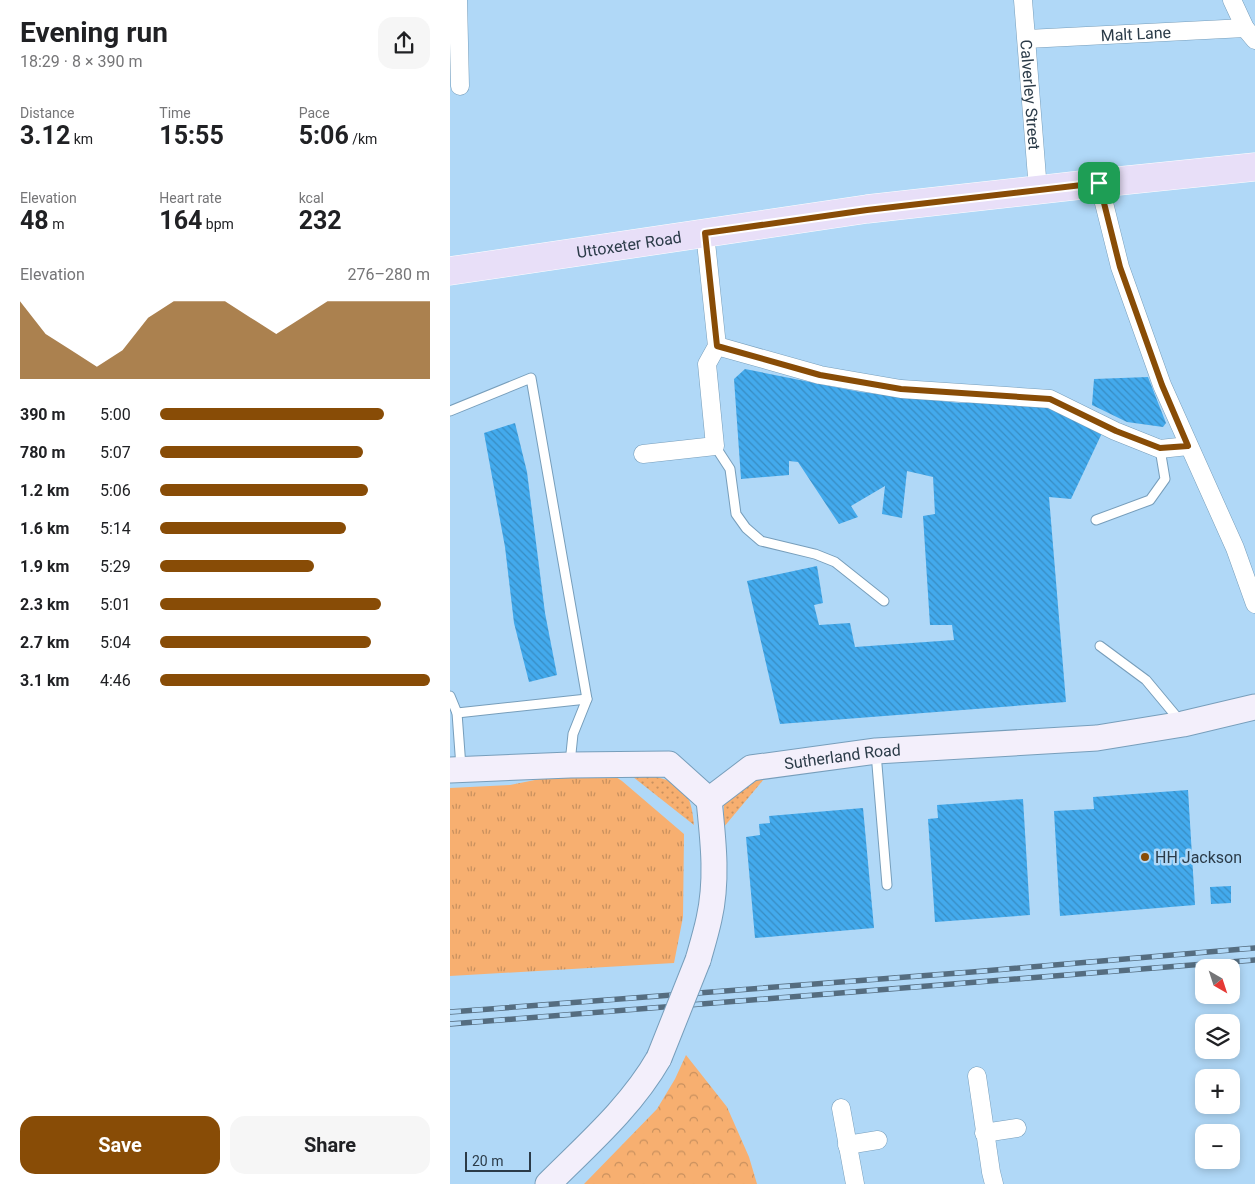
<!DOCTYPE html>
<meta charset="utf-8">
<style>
body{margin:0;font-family:Roboto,sans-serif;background:#f6f6f6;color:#202124;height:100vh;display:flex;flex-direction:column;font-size:19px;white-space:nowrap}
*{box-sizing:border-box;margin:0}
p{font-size:16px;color:#757577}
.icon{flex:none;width:28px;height:28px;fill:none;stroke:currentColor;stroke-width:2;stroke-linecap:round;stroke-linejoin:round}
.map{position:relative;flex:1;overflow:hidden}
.side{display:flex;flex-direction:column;background:#fff;width:450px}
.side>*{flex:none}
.needle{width:32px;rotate:141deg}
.controls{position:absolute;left:745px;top:959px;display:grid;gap:10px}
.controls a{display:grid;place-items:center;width:45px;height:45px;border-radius:10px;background:#fff;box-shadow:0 2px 8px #0003;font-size:25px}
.scale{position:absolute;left:15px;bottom:12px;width:66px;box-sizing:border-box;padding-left:5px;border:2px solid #2b3b48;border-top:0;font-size:14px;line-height:18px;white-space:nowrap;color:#2b3b48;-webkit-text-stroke:4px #b0d8f7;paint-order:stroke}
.pin{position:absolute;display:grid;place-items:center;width:42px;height:42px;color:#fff;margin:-21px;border-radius:10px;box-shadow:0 2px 8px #0006}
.round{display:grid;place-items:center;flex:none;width:52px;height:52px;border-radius:15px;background:#f6f6f6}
.head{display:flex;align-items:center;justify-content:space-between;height:85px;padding:0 20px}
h1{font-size:28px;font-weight:700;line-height:38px}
.stats{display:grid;grid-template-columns:repeat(3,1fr);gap:8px;height:85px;padding:5px 20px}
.stats div{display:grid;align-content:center}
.stats b{font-size:25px;font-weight:700}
.stats small{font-size:14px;font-weight:400}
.stats p{font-size:14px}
.chart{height:140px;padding:10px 20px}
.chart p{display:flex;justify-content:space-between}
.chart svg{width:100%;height:90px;margin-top:5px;fill:#884c06;opacity:.7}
.button{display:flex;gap:10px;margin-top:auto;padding:10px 20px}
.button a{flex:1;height:58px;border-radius:15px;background:#884c06;color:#fff;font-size:20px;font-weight:700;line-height:58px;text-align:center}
.button a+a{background:#f6f6f6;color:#202124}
ul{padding:0 20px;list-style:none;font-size:16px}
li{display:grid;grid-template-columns:80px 60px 1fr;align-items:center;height:38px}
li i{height:12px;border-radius:6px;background:#884c06}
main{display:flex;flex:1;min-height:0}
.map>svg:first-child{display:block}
.grass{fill:url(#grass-dots)}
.forest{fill:url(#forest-crowns)}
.park{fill:url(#park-tufts)}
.building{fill:url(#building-back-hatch)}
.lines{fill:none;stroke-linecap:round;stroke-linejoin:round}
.lane-casing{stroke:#779ebb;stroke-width:11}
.street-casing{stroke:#779ebb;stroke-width:19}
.secondary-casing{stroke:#779ebb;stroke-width:27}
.primary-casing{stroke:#fff;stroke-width:29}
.lane{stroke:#fff;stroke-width:9}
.street{stroke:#fff;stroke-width:18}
.secondary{stroke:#f3effb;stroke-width:25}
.primary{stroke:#e8dff8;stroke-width:28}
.rail-casing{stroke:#556d80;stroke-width:5.5}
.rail{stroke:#b0d8f7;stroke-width:4;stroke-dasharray:11;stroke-linecap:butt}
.secondary-bridge-casing{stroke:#779ebb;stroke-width:27;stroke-linecap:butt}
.secondary-bridge{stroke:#f3effb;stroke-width:25}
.route-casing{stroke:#fff;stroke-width:10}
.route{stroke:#884c06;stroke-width:6}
.poi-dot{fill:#884c06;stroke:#b0d8f7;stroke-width:2}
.labels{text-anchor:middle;stroke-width:5;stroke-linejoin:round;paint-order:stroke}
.street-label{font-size:16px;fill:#2b3b48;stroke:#b0d8f7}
.poi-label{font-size:16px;fill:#2b3b48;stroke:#b0d8f7;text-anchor:start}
</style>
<main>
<section class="side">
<div class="head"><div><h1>Evening run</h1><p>18:29 · 8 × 390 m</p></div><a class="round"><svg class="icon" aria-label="share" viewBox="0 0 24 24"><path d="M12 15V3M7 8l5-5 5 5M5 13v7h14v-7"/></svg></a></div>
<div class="stats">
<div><p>Distance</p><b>3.12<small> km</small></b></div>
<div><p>Time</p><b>15:55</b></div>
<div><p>Pace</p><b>5:06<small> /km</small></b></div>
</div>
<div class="stats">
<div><p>Elevation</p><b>48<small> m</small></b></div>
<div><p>Heart rate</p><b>164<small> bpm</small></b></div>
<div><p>kcal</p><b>232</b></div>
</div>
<div class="chart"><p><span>Elevation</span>276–280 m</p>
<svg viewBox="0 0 160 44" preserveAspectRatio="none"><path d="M0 44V6L10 22L20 30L30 38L40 30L50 14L60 6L70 6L80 6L90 14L100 22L110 14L120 6L130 6L140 6L150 6L160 6V44z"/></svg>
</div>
<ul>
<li><b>390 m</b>5:00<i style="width:83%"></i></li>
<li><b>780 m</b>5:07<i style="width:75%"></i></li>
<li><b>1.2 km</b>5:06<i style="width:77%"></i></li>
<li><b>1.6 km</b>5:14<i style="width:69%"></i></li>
<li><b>1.9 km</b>5:29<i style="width:57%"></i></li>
<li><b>2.3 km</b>5:01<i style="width:82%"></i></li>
<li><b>2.7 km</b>5:04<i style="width:78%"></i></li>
<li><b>3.1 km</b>4:46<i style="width:100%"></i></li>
</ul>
<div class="button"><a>Save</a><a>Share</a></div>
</section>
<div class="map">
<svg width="805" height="1184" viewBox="0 0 805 1184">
<defs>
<pattern id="grass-dots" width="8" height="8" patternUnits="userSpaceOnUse" patternTransform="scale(1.25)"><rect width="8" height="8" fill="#f7af70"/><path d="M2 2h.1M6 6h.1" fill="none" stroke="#c8905e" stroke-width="1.8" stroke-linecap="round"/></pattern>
<pattern id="forest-crowns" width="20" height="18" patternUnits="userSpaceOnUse" patternTransform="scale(1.25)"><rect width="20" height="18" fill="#f7af70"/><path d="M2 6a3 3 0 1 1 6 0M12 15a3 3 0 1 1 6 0" fill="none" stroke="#c8905e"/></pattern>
<pattern id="park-tufts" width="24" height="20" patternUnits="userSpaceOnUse" patternTransform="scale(1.25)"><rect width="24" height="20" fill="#f7af70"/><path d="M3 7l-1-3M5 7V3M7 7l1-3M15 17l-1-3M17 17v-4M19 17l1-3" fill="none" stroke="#c8905e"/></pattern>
<pattern id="building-back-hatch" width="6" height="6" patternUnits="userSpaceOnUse" patternTransform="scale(1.25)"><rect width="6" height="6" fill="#43aaed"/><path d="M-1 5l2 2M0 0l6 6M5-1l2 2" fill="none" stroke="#388cc2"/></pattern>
</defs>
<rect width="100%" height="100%" fill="#b0d8f7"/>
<!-- grass -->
<g class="grass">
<path d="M325,766L273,828L274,803Z"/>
<path d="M178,773C198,775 228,777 238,798C242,806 243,816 244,825Z"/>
</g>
<!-- forest -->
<path class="forest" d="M236,1055L277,1107L299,1157L307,1184H134L207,1109L225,1079Z"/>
<!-- park -->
<path class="park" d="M160,773L172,781L234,834L233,917L224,963L0,976V788L60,785L105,776Z"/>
<!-- building -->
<g class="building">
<path d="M295,369L410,392L509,403H573L593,406L653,431L621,499L599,497L616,702L330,724L297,581L367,566L373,603L364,605L369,625L400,623L405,647L504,640L502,625H480L473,516L485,514L483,477L457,471L452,518L432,514L435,486L401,506L408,517L389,524L348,462L339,461V475L291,479L284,379Z"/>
<path d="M698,377L716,423L713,427L677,422L642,405L644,379Z"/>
<path d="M65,423L77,472L95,613L107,675L79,682L64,623L55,547L34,433Z"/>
<path d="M738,790L745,905L610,916L604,811L644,809L643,797Z"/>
<path d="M573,799L580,915L485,922L478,819L488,818L487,805Z"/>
<path d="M413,808L424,928L305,938L296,837L310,835L309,824L320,823L319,816Z"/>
<path d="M781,886V903L761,904L760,887Z"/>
</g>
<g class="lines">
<!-- lane casing -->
<g class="lane-casing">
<g id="lane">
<path d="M0,411L81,378L137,699L123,734L120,763"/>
<path d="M265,446L280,469L286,514L296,528L311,541L365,554L385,562L434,601"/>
<path d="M646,520L700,500L715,479L710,449"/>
<path d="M650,646L696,680L731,722"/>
<path d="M0,696L7,713L11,767"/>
<path d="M7,713L137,699"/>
<path d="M426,753L437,885"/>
</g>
</g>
<!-- street casing -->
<g class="street-casing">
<g id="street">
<path d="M8,0L10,86"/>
<path id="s1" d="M573,0L588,190"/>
<path d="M782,0L795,28L805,40"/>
<path id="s2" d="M577,39L795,28"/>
<path d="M649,183L670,267L712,385L785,548L805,604"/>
<path d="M267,346L370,375L451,389L600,399L665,431L710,449L738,446"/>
<path d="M193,454L265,446L257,364L267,346L255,233"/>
<path d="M527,1076L541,1172L544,1184"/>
<path d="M391,1108L405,1184"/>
<path d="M534,1133L567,1128"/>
<path d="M397,1145L428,1140"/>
</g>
</g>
<!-- secondary casing -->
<g class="secondary-casing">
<g id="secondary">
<path d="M0,770L120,765L219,764L259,800"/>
<path id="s3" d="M259,800L301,768L426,751L647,738L733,724L805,707"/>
<path d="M248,960C252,946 256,933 259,919C268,880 263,839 259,800"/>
<path d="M98,1184C137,1145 181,1107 209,1058"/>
</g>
</g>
<!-- primary casing -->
<g class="primary-casing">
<g id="primary">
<path id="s4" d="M0,271L417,209L649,183L805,167"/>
</g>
</g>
<!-- lane -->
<use href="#lane" class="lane"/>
<!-- street -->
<use href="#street" class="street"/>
<!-- secondary -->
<use href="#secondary" class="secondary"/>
<!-- primary -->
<use href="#primary" class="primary"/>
<!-- rail casing -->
<g class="rail-casing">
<g id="rail">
<path d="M0,1012L522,972L805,948"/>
<path d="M0,1024L805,960"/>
</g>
</g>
<!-- rail -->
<use href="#rail" class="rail"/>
<!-- secondary-bridge casing -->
<g class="secondary-bridge-casing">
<path id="secondary-bridge" d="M209,1058L248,960"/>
</g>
<!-- secondary-bridge -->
<use href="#secondary-bridge" class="secondary-bridge"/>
</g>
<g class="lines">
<!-- route casing -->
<g class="route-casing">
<path id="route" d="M649,183L670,267L712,385L738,446L710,448L666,431L600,399L451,389L370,375L267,346L255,233L417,210Z"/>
</g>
<!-- route -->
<use href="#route" class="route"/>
</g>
<!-- markers -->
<circle class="poi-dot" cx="695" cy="857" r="5"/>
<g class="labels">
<!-- street labels -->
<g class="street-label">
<text dy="6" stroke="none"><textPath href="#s2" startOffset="109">Malt Lane</textPath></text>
<text dy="6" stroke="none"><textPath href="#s1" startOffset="95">Calverley Street</textPath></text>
<text dy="6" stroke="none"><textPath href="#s4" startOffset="181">Uttoxeter Road</textPath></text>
<text dy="6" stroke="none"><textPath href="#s3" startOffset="145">Sutherland Road</textPath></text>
</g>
<!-- poi labels -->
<g class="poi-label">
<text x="705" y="863">HH Jackson</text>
</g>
</g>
</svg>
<div class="controls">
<a><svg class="needle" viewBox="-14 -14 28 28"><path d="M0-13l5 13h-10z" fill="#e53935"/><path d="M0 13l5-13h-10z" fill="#757577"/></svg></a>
<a><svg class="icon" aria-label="layers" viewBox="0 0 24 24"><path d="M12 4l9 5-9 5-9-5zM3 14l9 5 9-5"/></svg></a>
<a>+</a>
<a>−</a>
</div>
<div class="scale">20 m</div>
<div class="pin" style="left:649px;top:183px;background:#1e9e55"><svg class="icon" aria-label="arrive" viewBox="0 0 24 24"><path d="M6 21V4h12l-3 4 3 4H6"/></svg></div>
</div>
</main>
